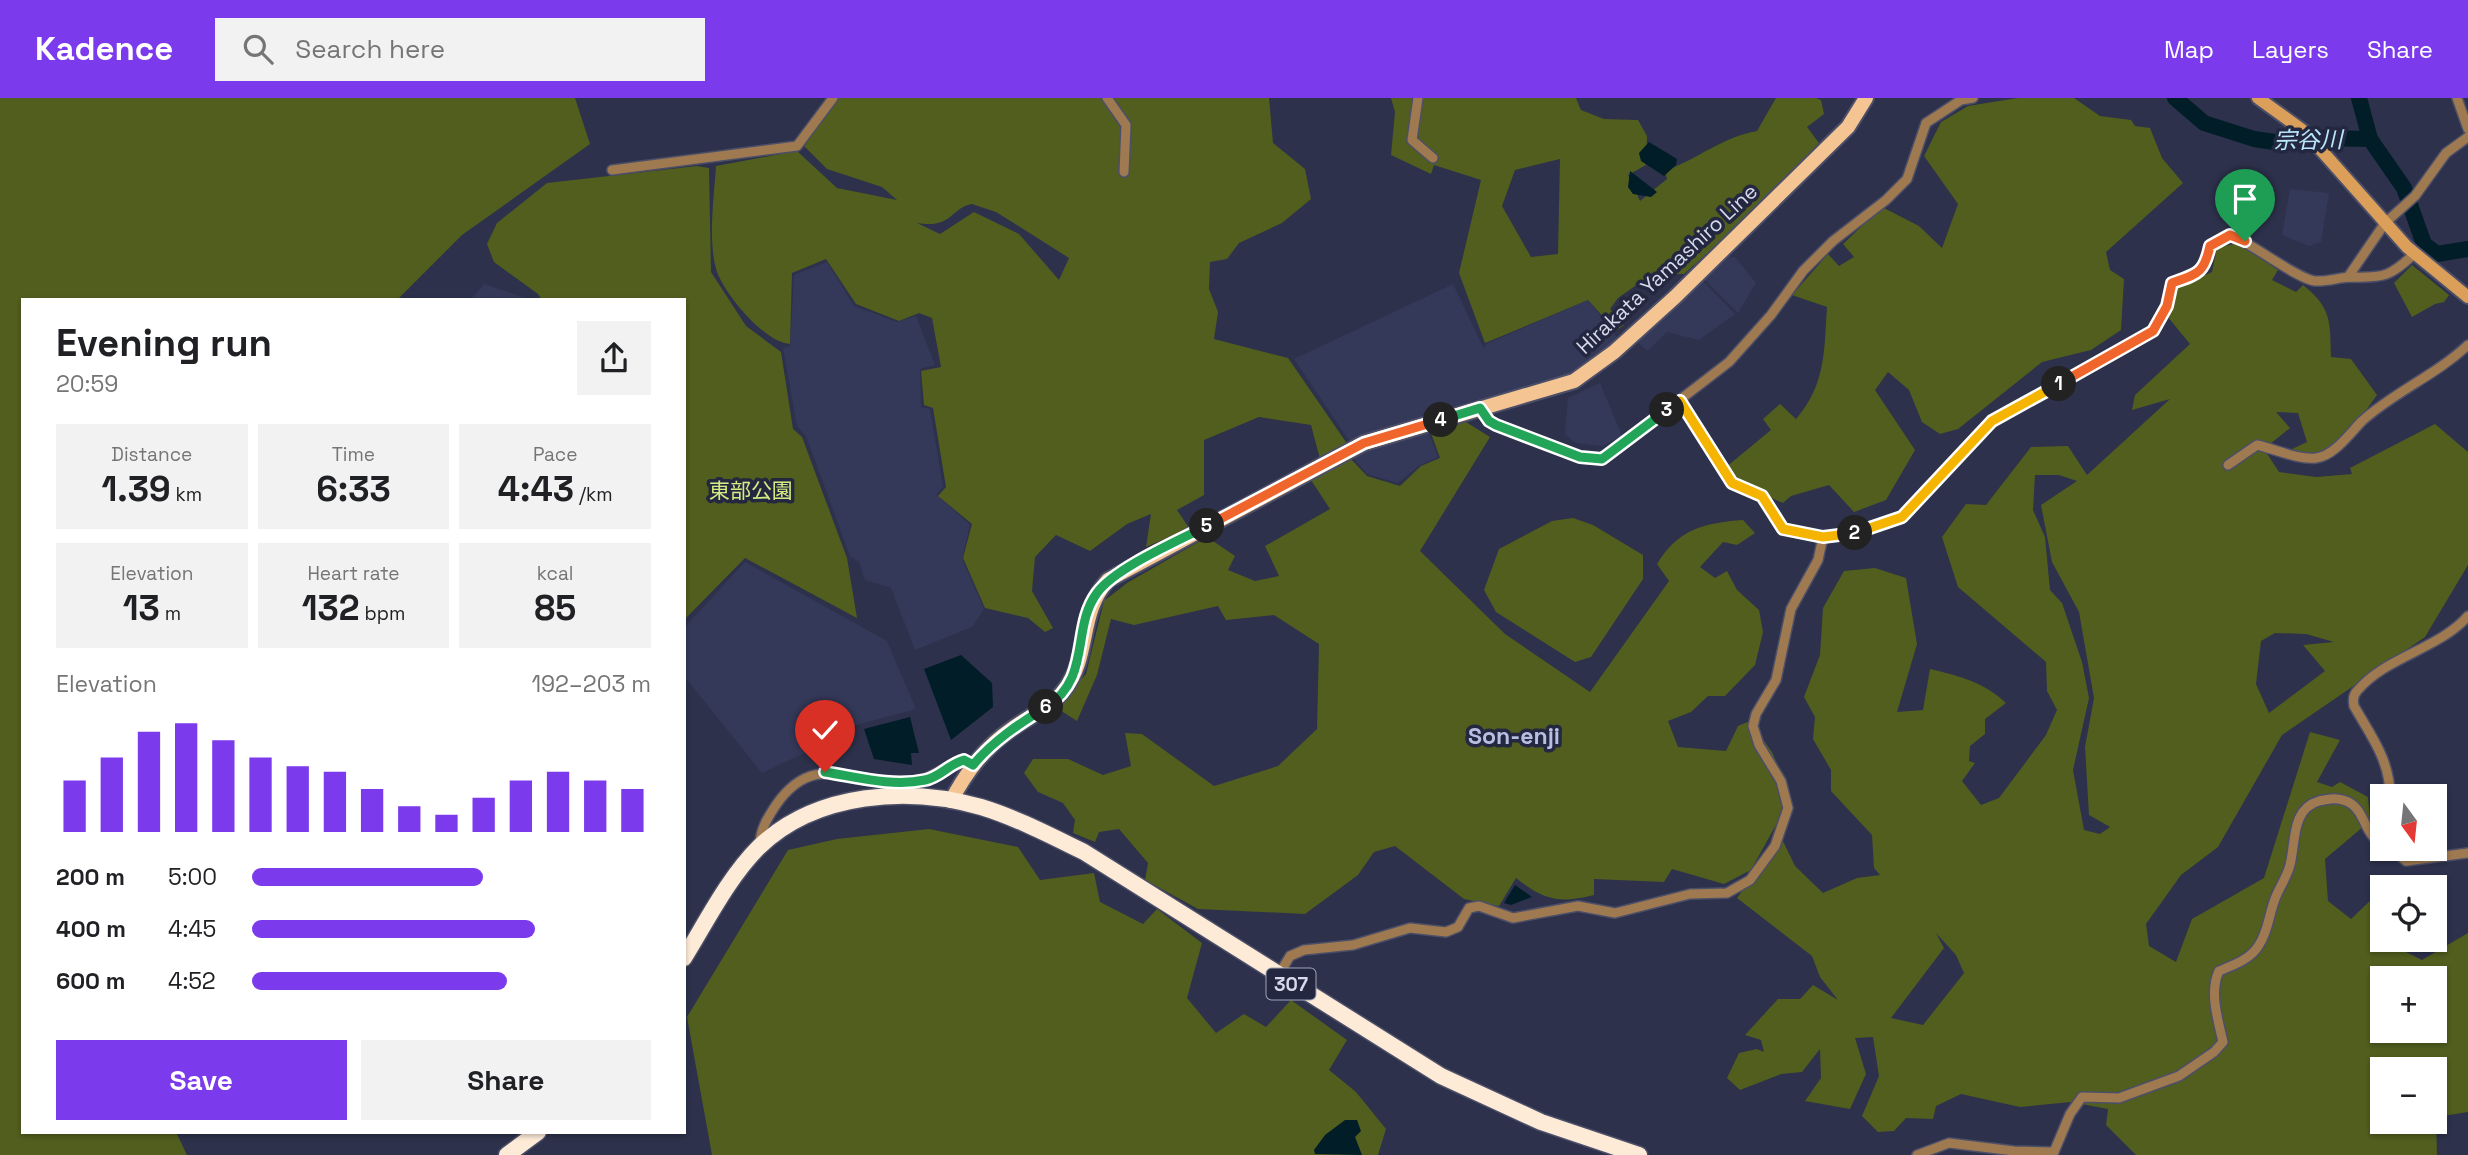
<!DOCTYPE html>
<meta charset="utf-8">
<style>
body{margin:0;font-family:"Space Grotesk","Noto Sans JP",sans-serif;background:#f2f2f2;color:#202124;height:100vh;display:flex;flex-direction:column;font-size:26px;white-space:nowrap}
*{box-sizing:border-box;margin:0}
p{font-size:23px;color:#757577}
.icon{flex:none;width:38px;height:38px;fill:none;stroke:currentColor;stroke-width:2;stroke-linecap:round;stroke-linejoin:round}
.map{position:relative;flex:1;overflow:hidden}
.drawer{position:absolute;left:21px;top:200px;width:665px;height:836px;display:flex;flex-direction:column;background:#fff;border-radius:0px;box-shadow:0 2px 5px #0004}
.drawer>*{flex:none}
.needle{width:46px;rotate:165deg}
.tools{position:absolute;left:2370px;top:686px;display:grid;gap:14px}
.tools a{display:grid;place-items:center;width:77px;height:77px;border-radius:0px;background:#fff;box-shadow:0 2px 5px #0004;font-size:35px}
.pin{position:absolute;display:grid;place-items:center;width:60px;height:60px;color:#fff;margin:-72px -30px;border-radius:50% 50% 50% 0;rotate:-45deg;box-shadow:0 0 7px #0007}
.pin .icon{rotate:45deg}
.km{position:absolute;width:35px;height:35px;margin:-18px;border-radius:50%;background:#222;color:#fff;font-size:19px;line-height:35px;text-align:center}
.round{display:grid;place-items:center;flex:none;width:74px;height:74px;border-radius:0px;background:#f2f2f2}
.overview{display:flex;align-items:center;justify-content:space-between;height:119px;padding:0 35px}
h1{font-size:38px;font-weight:600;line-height:52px}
.metrics{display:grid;grid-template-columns:repeat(3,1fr);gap:10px;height:119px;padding:7px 35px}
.metrics div{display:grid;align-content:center;border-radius:0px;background:#f2f2f2;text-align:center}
.metrics b{font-size:35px;font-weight:600}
.metrics small{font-size:19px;font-weight:400}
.metrics p{font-size:19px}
.chart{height:196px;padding:14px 35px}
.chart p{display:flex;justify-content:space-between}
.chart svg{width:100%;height:126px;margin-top:7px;stroke:#7c3aed;stroke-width:6}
.button{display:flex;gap:14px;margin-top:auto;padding:14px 35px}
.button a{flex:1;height:80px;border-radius:0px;background:#7c3aed;color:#fff;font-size:28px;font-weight:600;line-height:80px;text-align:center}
.button a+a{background:#f2f2f2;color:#202124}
ul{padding:0 35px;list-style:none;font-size:23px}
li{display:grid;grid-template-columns:112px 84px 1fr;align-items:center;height:52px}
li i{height:18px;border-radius:9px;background:#7c3aed}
header{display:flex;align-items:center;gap:42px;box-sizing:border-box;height:98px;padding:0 35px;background:#7c3aed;color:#fff}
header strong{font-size:33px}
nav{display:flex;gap:38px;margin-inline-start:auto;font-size:24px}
.search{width:490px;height:63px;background:#f2f2f2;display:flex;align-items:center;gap:18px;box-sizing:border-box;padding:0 24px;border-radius:0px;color:#757577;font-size:26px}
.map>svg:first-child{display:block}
.built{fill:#353959}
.green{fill:#515e1e;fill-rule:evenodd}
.water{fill:#001d28}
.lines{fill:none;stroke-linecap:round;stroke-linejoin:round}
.river{stroke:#001d28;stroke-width:16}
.street-casing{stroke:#4c4f68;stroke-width:12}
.secondary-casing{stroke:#4c4f68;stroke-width:16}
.primary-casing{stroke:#4c4f68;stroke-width:18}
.highway-casing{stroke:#4c4f68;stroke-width:19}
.street{stroke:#9f794f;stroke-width:9}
.secondary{stroke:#dc9f5a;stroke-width:12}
.primary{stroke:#f4c593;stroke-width:14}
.highway{stroke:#fdead7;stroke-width:16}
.split-1-casing{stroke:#fff;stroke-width:14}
.split-2-casing{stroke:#fff;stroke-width:14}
.split-3-casing{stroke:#fff;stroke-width:14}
.split-4-casing{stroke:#fff;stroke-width:14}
.split-5-casing{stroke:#fff;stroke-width:14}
.split-6-casing{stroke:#fff;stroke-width:14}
.split-7-casing{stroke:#fff;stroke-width:14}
.split-1{stroke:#f0652b;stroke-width:9}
.split-2{stroke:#f5b400;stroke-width:9}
.split-3{stroke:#f5b400;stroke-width:9}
.split-4{stroke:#22a559;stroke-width:9}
.split-5{stroke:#f0652b;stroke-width:9}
.split-6{stroke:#22a559;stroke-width:9}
.split-7{stroke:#22a559;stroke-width:9}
.labels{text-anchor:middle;stroke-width:7;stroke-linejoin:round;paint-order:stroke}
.shield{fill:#232740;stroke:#a1a4b8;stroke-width:2}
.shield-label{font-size:19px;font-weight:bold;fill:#d7daec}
.street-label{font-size:21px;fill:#d7daec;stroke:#232740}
.park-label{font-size:21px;fill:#d4ec81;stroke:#232740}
.water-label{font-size:23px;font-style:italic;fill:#bae7fb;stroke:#232740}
.neighbourhood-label{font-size:23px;font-weight:bold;fill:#b9bfe0;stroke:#232740}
</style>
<header>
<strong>Kadence</strong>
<div class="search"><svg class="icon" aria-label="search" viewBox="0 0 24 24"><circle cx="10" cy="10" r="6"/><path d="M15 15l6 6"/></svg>Search here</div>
<nav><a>Map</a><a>Layers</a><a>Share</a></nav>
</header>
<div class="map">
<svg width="2468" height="1057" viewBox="0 0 2468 1057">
<rect width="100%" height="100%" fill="#2d314b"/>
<!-- built -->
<g class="built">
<path d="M2290,91L2329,95L2321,144L2309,148L2282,137Z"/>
<path d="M1727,158L1735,159L1756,185L1738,215L1705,182Z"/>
<path d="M827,164L854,208L897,224L916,218L935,267L920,271L921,309L930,311L943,389L936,396L970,427L962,461L984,511L972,529L915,552L891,490L865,482L859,464L850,458L806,338L797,328L783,250L790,248L794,177Z"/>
<path d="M1703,183L1735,216L1699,242L1667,234L1648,253L1636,243Z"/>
<path d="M484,186L528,201H471Z"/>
<path d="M1453,186L1484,251L1486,246L1588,202L1619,242L1573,277L1350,344L1294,261Z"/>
<path d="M1600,285L1622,338L1602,348L1575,345L1565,336L1568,300Z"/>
<path d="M1428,334L1438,359L1420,367L1398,385L1367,376L1349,355Z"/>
<path d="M745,464L887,543L916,611L845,630L830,643L762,675L684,578V530Z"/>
</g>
<!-- green -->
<g class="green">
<path d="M0,0H575L590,46L462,137L398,201H23V1034H176L187,1057H0Z"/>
<path d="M839,0H1269L1273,45L1305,71L1311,101L1282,125L1239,145L1227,161L1210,164L1209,191L1218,214L1214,241L1288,260L1348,347L1320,361L1311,327L1259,319L1204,342V397L1177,412L1189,430L1146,449L1151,416L1127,426L1090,453L1056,437L1035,459L1032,493L1053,530L1045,534L1028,520L985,510L963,460L972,426L938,398L946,389L933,310L924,307L921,273L941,269L932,220L919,215L899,223L856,206L826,161L792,175L790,246C765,245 723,195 716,171C708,142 714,98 716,68L797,53L837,90L897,102L882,89L827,71L804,48ZM972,106L996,114L1069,160L1059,182L1019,136L974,114L940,136L917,125C953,131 950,110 972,106Z"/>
<path d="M1391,0H1576L1581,12L1604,21L1638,22L1647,38L1646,67L1628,77L1640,103L1667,81L1665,73C1697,61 1725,38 1757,33L1776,0H1816L1821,2L1824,16L1807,29L1819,45L1752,115L1684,176H1652L1618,200L1610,211L1624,227L1616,233L1588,202L1485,245L1459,175L1481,82L1434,67L1431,76L1391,57L1395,14ZM1560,61L1558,156L1531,159L1502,108L1515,72Z"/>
<path d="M2018,0H2074L2100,18L2131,22L2135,28L2150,30L2162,60L2183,85L2106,154L2110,172L2124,181L2121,232L2091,252L2042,264L1958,331L1940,336L1922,324L1909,292L1888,274L1875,292L1915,352L1886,402L1854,414L1829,387L1791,398L1783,405L1755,393L1725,370L1771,332L1763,321L1780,306L1796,321C1826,286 1824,253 1827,209L1792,197L1828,156L1839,168L1854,159L1843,146L1882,109L1919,128L1942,150L1958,106L1924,58L1941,24L1968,8Z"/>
<path d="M697,68L709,70L711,174L746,228L781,254L793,331L802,339L847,460L857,520L745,460L684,522V201H541L538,196L494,164L487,146L497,125L547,85Z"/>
<path d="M2237,145L2278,172L2272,182L2296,194L2303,187C2332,210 2330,224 2331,259L2351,261L2377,297C2356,325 2333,371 2292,351L2307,344L2298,315L2276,314L2290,330L2264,351L2279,374L2316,379L2352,376L2350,370L2435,326L2468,354V467L2425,539L2282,637L2218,749L2181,777L2146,826L2149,848L2176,864L2192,821L2264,780L2310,634L2340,642L2317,684L2332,689L2340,684L2368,699L2370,723L2325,761L2328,803L2351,821L2372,801L2382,842L2422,862L2468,835V1014L2436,1019L2437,1057H2136L2106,1027L2108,1011L2071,1004L2020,1009L1961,996L1936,1008L1933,1021L1906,1020L1894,1033L1878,1034L1862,1018L1879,978L1873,939L1855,940L1866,976L1850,1011L1805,1003L1821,980L1820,951L1802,974L1781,976L1740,992L1727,980L1739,955L1757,951L1764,954L1761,942L1745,937L1778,901H1800L1813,887L1838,902L1820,879L1812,858L1737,800L1781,739L1795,768L1823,795L1857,780L1880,777L1874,770L1872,737L1831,693V672L1813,641L1815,619L1804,599L1820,557L1823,510L1844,473L1875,470L1906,480L1917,546L1897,614L1923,612L1930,571C1959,578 1984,584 2006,605L1985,621V636L1970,648L1969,663L1975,665L1962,683L1981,707L1999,700L2046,637L2057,612L2047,593L2046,564L1958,489L1942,439L1966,406L1986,407L2031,349L2068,348L2087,377L2170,301L2132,312L2135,297L2190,246L2167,218L2177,190L2212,174L2217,150ZM2035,377H2059L2077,383L2041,407L2052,464L2079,514L2094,600L2085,649L2089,717L2110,729L2100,736L2084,732L2073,672L2089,600L2082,564L2062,505L2050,492L2045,439L2033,412ZM2275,535L2306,536L2334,544L2303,547L2325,573L2269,615L2256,586L2261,543ZM1936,835L1956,857L1964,875L1923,927L1891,920L1944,850ZM2382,880H2434V933H2382ZM2382,971H2434V1024H2382Z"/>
<path d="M2412,167L2449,197L2444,204L2435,206L2412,219L2394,185Z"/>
<path d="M1466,324L1490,339L1420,453L1505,536L1590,594L1669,483L1657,466C1678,431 1704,425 1743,422L1755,435L1737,447L1723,444L1700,469L1715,480L1727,473L1737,492L1759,512L1763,534L1755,567L1725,598H1708L1691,614L1668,623L1678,649L1726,653L1738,628L1750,623L1772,654L1788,690L1777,725L1751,772L1724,786L1672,771L1664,784L1594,781V797C1558,806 1544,802 1516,780L1499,808L1464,801L1395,748L1374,754L1358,777L1305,816L1198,811L1145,782L1148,765L1119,731L1099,734L1095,744L1073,735L1075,722L1063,705L1038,694L1024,675L1033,661H1068L1103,677L1131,668L1125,635L1142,636L1214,688L1278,668L1317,631L1319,546L1274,517L1226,522L1218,508L1134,527L1111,521L1097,577L1077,623L1055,609L1086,576L1104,503L1127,485L1207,439L1235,458L1228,472L1255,483L1279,478L1265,448L1330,411L1309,379L1349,359L1367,378L1400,388L1421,368L1440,360L1431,335Z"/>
<path d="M1573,420L1593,427L1643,457V481L1591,559L1575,564L1496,514L1484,492L1499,451L1552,423Z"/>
<path d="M929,731L1018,749L1040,782L1094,775L1100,804L1143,826L1157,811L1202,845L1187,900L1216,935L1244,916L1266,929L1291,902L1347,942L1329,972L1356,994L1386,1031L1378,1057H712L687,919L788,752L837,741Z"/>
</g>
<!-- water -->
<g class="water">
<path d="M1649,44L1677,61L1676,67L1664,78L1641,63L1639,55Z"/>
<path d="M1630,73L1657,94L1651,99L1633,96L1628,89Z"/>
<path d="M961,557L992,585L993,609L951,642L924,571Z"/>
<path d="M910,619L919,655H911L912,667L874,661L864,631Z"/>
<path d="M1515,787L1532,799L1511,807L1504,805Z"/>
<path d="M1345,1022H1357L1361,1033L1355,1039L1362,1057L1315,1056L1314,1052L1325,1037Z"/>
</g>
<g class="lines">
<!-- river -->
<g class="river">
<path d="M2175,0L2204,25L2254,41L2281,45L2318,40L2370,41"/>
<path d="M2359,0L2370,41L2404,90L2424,146L2437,156L2468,151"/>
</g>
<!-- street casing -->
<g class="street-casing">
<g id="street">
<path d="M1107,0L1126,27L1124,74"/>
<path d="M1418,0L1412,42L1433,60"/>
<path d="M2457,0L2468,31"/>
<path d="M612,72L797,48L833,0"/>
<path d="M2348,179L2385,125L2415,98L2446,55L2468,39"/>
<path d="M1680,303L1732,385L1762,398L1783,431L1823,439L1840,437L1863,434L1902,419L1992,323L2153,233L2167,208L2172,185C2198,176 2204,176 2210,148L2230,137C2252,145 2297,181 2315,183C2327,184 2340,179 2352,179C2384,180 2391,178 2414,156"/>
<path d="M1480,311L1489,323L1496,327L1580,360L1603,361L1729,264L1771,217L1803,173L1833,143L1886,102L1907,81L1926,25L1961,2L1973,0"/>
<path d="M2228,367L2257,347C2275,351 2298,362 2316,360C2334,358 2350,335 2362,323C2394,294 2436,277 2468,247"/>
<path d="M2390,698C2390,662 2371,638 2354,608C2353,603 2353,597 2357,593C2385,559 2439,551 2468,518"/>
<path d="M760,746C760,732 768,719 776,707C814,652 851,686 904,684C936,683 940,668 964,662L973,667"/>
<path d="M2392,751L2406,763L2468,755"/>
<path d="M1284,868L1290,858L1304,852L1353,847L1410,830L1446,834L1458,829L1469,810L1479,808L1513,820L1578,808L1615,815L1690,796L1727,795L1750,782L1775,748L1788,710L1781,683L1759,647L1753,628L1756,616L1776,582L1791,511L1818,462L1823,439"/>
<path d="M1917,1057L1949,1045L2014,1053L2054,1054L2070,1016L2082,999L2119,1000L2179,978L2214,954L2223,944C2218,922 2209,894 2219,873C2234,867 2251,861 2259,847C2268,834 2269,816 2275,801C2279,790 2287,779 2290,767C2296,744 2291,711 2319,703C2329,701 2336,699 2346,703C2365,710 2364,737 2382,746"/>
</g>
</g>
<!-- secondary casing -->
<g class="secondary-casing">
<path id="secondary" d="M2258,0L2305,34L2407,149L2468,199"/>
</g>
<!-- primary casing -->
<g class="primary-casing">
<path id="primary" d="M951,703C967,673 985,649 1013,630C1031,617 1052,609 1065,591C1091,557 1078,516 1108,482L1364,345L1574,283L1614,254L1675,199L1848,29L1866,0"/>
</g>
<!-- highway casing -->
<g class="highway-casing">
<g id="highway">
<path d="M684,860C707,823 728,780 759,749C816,694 909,688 981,709C1017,720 1051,738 1084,754L1441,978L1541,1024L1639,1057"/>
<path d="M507,1057L538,1034"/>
</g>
</g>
<!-- street -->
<use href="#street" class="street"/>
<!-- secondary -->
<use href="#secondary" class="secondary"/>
<!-- primary -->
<use href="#primary" class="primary"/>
<!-- highway -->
<use href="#highway" class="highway"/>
</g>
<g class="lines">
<!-- split-1 casing -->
<g class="split-1-casing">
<path id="split-1" d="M2059,286L2153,233L2167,208L2172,185C2197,176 2204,176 2210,148L2230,137L2245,143"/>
</g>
<!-- split-2 casing -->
<g class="split-2-casing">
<path id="split-2" d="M1855,435L1902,419L1992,323L2059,286"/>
</g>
<!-- split-3 casing -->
<g class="split-3-casing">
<path id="split-3" d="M1667,312L1680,303L1732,385L1762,398L1783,431L1823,439L1855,435"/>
</g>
<!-- split-4 casing -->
<g class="split-4-casing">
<path id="split-4" d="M1441,322L1480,310L1489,323L1496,327L1580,359L1602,361L1667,312"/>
</g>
<!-- split-5 casing -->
<g class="split-5-casing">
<path id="split-5" d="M1207,428L1364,345L1441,322"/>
</g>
<!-- split-6 casing -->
<g class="split-6-casing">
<path id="split-6" d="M1046,609C1092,580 1071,530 1097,495C1115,470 1178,443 1207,428"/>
</g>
<!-- split-7 casing -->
<g class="split-7-casing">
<path id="split-7" d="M825,674C857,679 892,689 925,682C940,679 949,666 964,662L973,667C994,642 1019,626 1046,609"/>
</g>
<!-- split-1 -->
<use href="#split-1" class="split-1"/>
<!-- split-2 -->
<use href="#split-2" class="split-2"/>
<!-- split-3 -->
<use href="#split-3" class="split-3"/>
<!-- split-4 -->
<use href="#split-4" class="split-4"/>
<!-- split-5 -->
<use href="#split-5" class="split-5"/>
<!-- split-6 -->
<use href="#split-6" class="split-6"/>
<!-- split-7 -->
<use href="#split-7" class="split-7"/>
</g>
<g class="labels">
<!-- shield labels -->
<rect class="shield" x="1266.5" y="870.5" width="49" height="31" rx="5"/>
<g class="shield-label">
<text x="1291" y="893">307</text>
</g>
<!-- street labels -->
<g class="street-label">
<text transform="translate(1667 171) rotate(-43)" y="7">Hirakata Yamashiro Line</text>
</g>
<!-- park labels -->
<g class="park-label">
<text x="751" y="400">東部公園</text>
</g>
<!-- water labels -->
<g class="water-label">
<text transform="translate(2308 42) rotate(-1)" y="8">宗谷川</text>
</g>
<!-- neighbourhood labels -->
<g class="neighbourhood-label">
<text x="1514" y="646">Son-enji</text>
</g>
</g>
</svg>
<div class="tools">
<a><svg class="needle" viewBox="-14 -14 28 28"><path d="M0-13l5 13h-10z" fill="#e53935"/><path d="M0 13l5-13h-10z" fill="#757577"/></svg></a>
<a><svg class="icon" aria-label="locate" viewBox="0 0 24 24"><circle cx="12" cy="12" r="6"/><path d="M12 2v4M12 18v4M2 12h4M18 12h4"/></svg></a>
<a>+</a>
<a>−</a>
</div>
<div class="pin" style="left:2245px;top:143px;background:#1e9e55"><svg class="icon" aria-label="arrive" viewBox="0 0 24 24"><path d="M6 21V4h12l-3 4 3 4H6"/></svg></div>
<div class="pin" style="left:825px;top:674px;background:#d93025"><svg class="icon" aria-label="check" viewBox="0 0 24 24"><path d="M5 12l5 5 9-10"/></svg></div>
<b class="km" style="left:2059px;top:286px">1</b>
<b class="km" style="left:1855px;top:435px">2</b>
<b class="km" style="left:1667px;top:312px">3</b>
<b class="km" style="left:1441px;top:322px">4</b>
<b class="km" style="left:1207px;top:428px">5</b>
<b class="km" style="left:1046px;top:609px">6</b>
<section class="drawer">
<div class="overview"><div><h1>Evening run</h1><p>20:59</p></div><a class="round"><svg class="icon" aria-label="share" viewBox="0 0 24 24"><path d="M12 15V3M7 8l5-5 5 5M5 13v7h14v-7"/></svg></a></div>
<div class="metrics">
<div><p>Distance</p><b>1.39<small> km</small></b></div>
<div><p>Time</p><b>6:33</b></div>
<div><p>Pace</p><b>4:43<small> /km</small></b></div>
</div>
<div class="metrics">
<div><p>Elevation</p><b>13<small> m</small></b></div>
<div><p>Heart rate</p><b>132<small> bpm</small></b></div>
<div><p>kcal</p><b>85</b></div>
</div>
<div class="chart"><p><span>Elevation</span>192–203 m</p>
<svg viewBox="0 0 160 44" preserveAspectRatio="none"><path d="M5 44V26M15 44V18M25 44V9M35 44V6M45 44V12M55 44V18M65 44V21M75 44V23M85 44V29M95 44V35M105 44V38M115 44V32M125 44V26M135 44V23M145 44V26M155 44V29"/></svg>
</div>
<ul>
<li><b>200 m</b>5:00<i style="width:58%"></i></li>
<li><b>400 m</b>4:45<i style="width:71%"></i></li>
<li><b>600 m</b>4:52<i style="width:64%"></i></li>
</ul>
<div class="button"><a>Save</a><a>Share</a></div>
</section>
</div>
